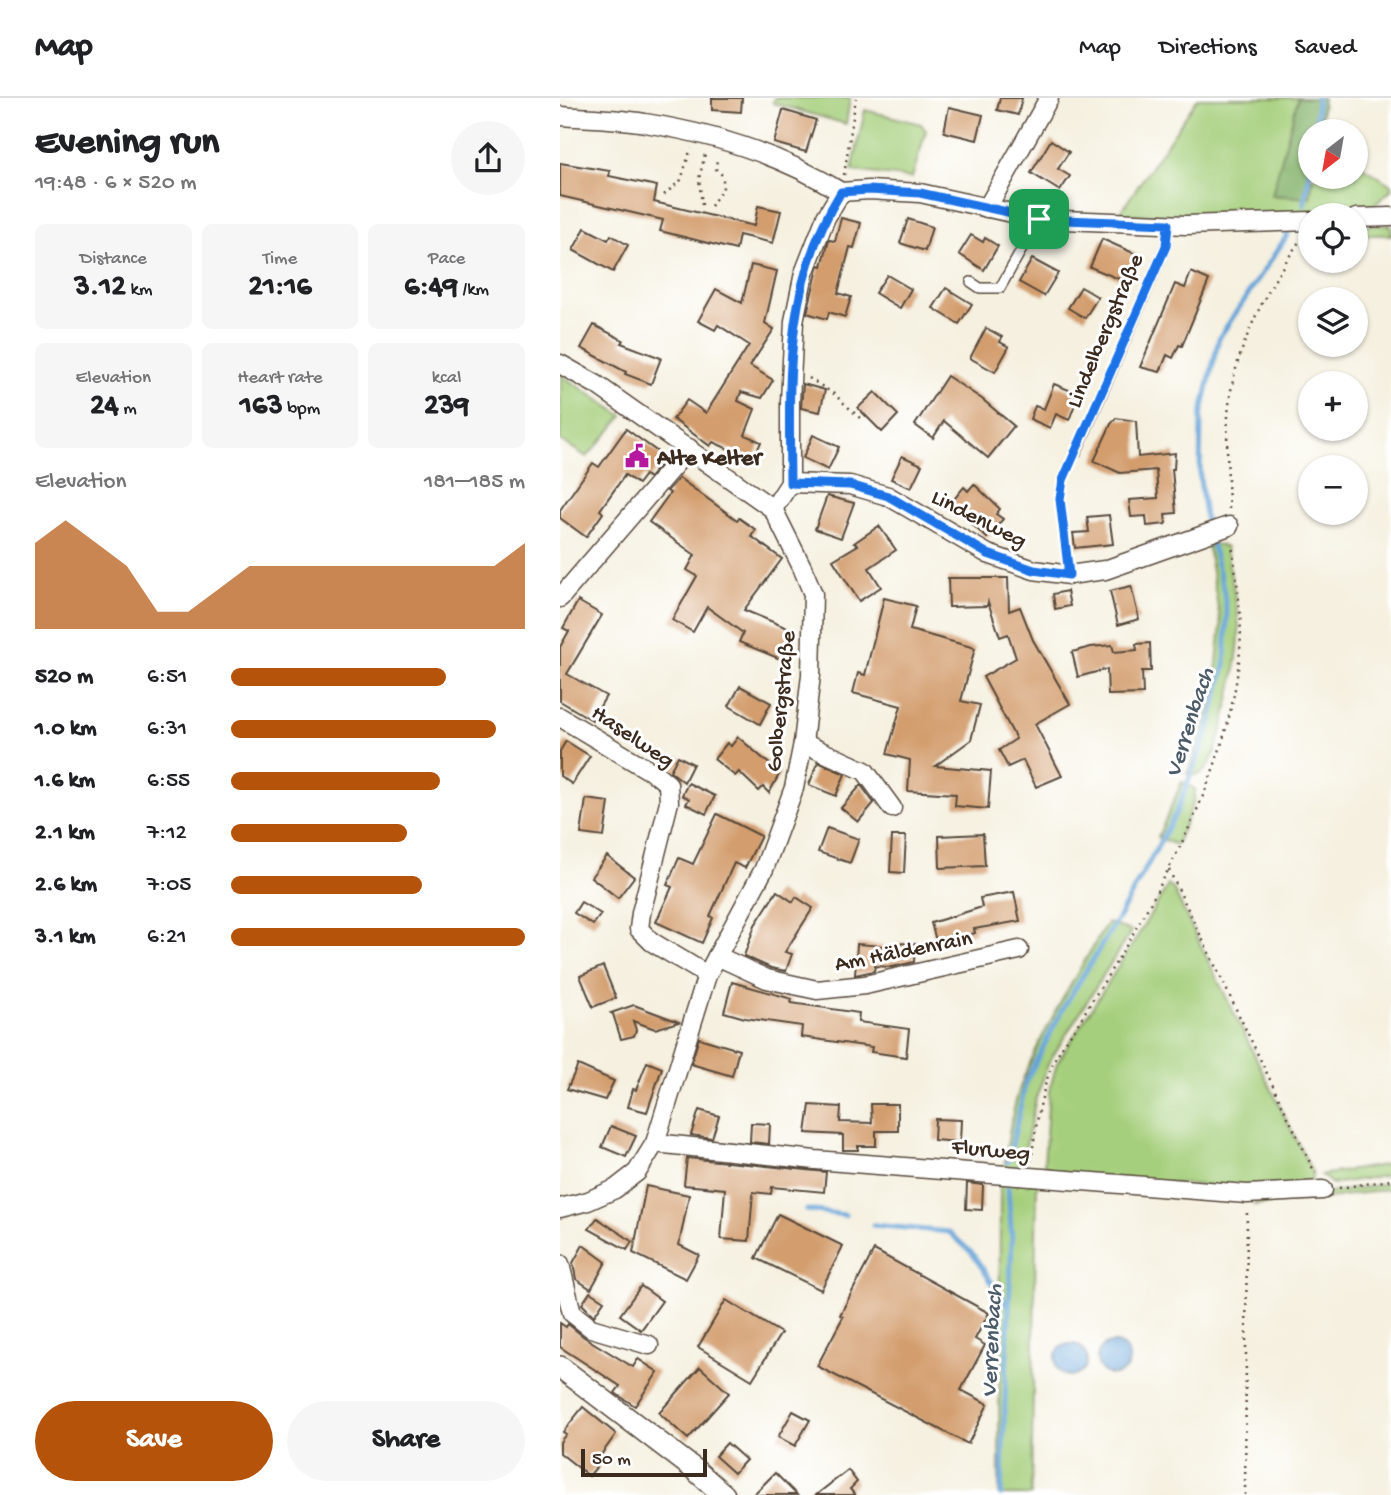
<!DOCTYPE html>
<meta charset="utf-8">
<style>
body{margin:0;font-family:"Gochi Hand",sans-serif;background:#f6f6f6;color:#202124;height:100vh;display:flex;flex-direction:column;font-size:26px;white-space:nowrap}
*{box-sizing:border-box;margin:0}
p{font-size:23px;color:#757577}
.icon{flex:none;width:38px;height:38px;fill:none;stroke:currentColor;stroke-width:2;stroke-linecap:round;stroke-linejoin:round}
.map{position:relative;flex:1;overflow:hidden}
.panel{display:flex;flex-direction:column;background:#fff;width:560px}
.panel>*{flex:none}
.needle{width:46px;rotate:211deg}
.buttons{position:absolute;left:738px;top:21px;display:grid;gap:14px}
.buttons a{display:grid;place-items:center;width:70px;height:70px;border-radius:50%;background:#fff;box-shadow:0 2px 5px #0004;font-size:35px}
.scale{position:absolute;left:21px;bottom:18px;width:126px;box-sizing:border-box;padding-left:7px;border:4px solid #3b2a1e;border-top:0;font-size:19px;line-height:24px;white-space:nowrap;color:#3b2a1e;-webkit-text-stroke:5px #fff;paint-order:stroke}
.pin{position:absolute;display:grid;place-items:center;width:60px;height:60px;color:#fff;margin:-30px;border-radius:14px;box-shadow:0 4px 10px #0006}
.round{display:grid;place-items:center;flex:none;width:74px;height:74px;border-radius:37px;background:#f6f6f6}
.headline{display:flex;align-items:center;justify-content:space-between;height:119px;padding:0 35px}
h1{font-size:38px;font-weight:800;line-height:52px}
.figures{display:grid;grid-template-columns:repeat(3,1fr);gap:10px;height:119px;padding:7px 35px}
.figures div{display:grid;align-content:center;border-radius:10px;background:#f6f6f6;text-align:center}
.figures b{font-size:30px;font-weight:800}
.figures small{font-size:19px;font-weight:400}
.figures p{font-size:19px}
.chart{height:196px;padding:14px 35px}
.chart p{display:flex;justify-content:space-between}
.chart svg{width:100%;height:126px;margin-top:7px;fill:#b45309;opacity:.7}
.cta{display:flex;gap:14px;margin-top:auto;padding:14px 35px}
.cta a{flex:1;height:80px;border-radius:42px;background:#b45309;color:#fff;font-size:28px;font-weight:800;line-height:80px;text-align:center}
.cta a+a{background:#f6f6f6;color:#202124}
ul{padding:0 35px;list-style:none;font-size:23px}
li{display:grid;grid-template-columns:112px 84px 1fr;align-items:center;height:52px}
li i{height:18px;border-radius:9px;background:#b45309}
header{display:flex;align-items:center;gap:42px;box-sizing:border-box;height:98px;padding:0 35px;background:#fff;border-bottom:2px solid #e0e0e0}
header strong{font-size:33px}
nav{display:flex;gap:38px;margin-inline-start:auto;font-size:24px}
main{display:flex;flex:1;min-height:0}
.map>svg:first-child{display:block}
.green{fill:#a5cf7b;stroke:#707c4c;stroke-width:2}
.forest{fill:#84b26b;stroke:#606e44;stroke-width:2}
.water{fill:#66a4d8;stroke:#50677b;stroke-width:2}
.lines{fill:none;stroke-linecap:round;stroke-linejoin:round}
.stream{stroke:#66a4d8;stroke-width:5}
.building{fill:#d39d6d}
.service-casing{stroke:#57483b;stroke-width:12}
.minor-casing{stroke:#57483b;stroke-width:21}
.tertiary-casing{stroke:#57483b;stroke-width:24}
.path{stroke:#57483b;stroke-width:2.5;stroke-dasharray:2 5;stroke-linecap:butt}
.service{stroke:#fff;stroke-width:9}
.minor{stroke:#fff;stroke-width:18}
.tertiary{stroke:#fff;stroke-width:21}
.route-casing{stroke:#fff;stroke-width:14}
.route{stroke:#1a73e8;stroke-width:9}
.labels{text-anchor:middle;stroke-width:6;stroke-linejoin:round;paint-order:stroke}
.street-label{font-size:23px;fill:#3b2a1e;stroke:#fff}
.poi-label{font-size:23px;font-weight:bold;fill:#3b2a1e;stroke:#fff;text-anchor:start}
.water-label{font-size:24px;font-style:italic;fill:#4c5b68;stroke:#fff}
</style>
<header>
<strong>Map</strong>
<nav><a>Map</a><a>Directions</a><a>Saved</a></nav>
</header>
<main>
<section class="panel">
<div class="headline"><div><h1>Evening run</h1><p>19:48 · 6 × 520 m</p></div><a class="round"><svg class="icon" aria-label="share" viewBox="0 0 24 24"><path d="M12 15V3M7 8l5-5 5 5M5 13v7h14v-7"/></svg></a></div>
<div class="figures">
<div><p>Distance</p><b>3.12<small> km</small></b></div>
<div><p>Time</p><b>21:16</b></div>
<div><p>Pace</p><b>6:49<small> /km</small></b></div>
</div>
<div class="figures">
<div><p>Elevation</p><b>24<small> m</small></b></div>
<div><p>Heart rate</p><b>163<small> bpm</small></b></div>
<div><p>kcal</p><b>239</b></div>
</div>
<div class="chart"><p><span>Elevation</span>181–185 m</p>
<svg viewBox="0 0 160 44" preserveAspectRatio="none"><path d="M0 44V14L10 6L20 14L30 22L40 38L50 38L60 30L70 22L80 22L90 22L100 22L110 22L120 22L130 22L140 22L150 22L160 14V44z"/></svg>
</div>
<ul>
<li><b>520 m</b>6:51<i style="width:73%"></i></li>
<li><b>1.0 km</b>6:31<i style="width:90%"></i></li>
<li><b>1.6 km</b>6:55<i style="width:71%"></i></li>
<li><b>2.1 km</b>7:12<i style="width:60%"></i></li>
<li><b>2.6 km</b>7:05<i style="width:65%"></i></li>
<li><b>3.1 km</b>6:21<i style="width:100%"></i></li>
</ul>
<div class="cta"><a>Save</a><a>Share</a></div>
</section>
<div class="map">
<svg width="831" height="1397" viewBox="0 0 831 1397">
<rect width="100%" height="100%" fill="#fff"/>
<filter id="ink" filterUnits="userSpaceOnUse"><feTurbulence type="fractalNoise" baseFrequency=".0143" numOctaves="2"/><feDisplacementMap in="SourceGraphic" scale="14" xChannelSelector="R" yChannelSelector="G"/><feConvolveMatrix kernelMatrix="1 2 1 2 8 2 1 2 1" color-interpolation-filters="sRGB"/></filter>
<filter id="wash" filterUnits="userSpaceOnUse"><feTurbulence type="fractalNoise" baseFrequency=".00686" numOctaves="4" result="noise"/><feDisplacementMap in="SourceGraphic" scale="28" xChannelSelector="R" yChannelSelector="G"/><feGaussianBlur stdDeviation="1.57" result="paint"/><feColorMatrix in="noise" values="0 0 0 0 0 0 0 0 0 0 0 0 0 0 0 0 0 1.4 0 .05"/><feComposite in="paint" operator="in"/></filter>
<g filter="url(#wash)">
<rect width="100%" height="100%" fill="#f5f0df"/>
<!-- green -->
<g class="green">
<path d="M214,0H290L286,26L213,5Z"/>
<path d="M638,0H738L712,97L749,100L753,79H796V64L831,87V92L809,112L701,120L559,116Z"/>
<path d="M305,12L361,26L366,33L352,80L292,73Z"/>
<path d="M831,127V137H796V128Z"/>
<path d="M1,277L63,318L27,359L0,342Z"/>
<path d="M647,444L666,449C670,476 677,503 679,530C680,556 662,651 646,671C641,678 634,677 627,676L653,603L661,527Z"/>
<path d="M622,684L635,691L634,703L616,747L598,739Z"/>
<path d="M608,787L613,791L753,1076L749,1087L693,1091L493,1076L484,1066L489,994L497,965L577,839Z"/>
<path d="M547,825L571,833L489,964L476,1000L461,1071L444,1070C448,1040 452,1010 463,981C485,927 517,876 547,825Z"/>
<path d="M831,1066V1077L772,1086L761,1077Z"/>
<path d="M440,1080L477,1085L471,1397H439Z"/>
<path d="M831,1085V1091L770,1100L694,1107L699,1099L762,1096Z"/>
</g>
<!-- forest -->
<path class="forest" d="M738,0H763L760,33H751V79H753L750,100L712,97Z"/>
<!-- water -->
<g class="water">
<circle cx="553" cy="1261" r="16"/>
<circle cx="511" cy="1262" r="16"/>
</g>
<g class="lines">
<!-- stream -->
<g class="stream">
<path d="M756,33L757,0"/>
<path d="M744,107L751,65"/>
<path d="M448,1064L466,983L502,912L560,817L616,715L649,630L665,567L667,518L663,489L645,419L640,380L641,318L659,240L728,136"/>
<path d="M247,1112L285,1117"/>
<path d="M313,1127L389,1134L412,1155L448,1208"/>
<path d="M441,1397L452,1142L448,1090"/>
</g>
</g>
<g id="blocks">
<!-- building -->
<g class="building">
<path d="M152,0H182L181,14L152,12Z"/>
<path d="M440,0H462L458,17L437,12Z"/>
<path d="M389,9L423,17L417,42L384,34Z"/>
<path d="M223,12L256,22L246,54L214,45Z"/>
<path d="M491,42L509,54L498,71L510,78L500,93L471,75Z"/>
<path d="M0,65L50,73L49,78L97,88L94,104L194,128L198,108L221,113L213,145L179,137L176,152L100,133L103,122L0,98Z"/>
<path d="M281,120L301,125L294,150L290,149L278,195L291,199L285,219L269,214L267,221L247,215L258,170L259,167L262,168L269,142L275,143Z"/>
<path d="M348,121L372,129L365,153L340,145Z"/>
<path d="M25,130L48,142L51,137L68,147L53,174L13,152Z"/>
<path d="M411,137L423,144L425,140L438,148L424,172L399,156Z"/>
<path d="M542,141L578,157L566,184L530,169Z"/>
<path d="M472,161L498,175L484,198L459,184Z"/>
<path d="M191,167L217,173L205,225L214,231L190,268L213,282L202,300L181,294L178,303L195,311L185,337L201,344L193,362L153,344L150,348L113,321L127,302L146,315L189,247L158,227L155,232L138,223L156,191L182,205Z"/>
<path d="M631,174L649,182L622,248L619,247L613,260L607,257L600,274L580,269L615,186L625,190Z"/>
<path d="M327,177L351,191L340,210L315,195Z"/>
<path d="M521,189L538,199L525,220L508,210Z"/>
<path d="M386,190L412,206L399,226L373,210Z"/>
<path d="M34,227L63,242L61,245L101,260L91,286L65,276L66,274L21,250Z"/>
<path d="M426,230L442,239L440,244L449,249L435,274L410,260Z"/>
<path d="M387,278L422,301L454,328L428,360L384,323L373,340L355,327Z"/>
<path d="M243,286L265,292L260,314L241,310Z"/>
<path d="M494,286L519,296L509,322L496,316L490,330L470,321L475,308L484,311Z"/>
<path d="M315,294L338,317L322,334L298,310Z"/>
<path d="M556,320L576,323L578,359L615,355L614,371H612L616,415L605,416L606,426L587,428L586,418L571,419L569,402L598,400L596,372L560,375L534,363L551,326Z"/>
<path d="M66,331L106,360L89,380L85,377L78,386L65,377L40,412L43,415L26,439L0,420V412L33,365L39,369Z"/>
<path d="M253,337L279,349L268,372L243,360Z"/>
<path d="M342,358L362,367L351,390L331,381Z"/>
<path d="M119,380L177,422L179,420L196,432L191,438L222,461L184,512L237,534L225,563L179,544L183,535L147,509L133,534L112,522L137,478L127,472L135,457L89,424L110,395L107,393Z"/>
<path d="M414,386L440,411L436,416L443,421L427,440L390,406L404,389L408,393Z"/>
<path d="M267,398L294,405L281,440L255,431Z"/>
<path d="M549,417L553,446L515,450L513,435L529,434L527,419Z"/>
<path d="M319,428L336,452L309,470L321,489L299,503L273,462L298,447L294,445Z"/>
<path d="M388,480H448L449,513L460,509L473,542L510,606L475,626L502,678L476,689L463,662L448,669L439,652L456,641L423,579L456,560L448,536L440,539L428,504L427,508L389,509Z"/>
<path d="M571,488L579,521L558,527L550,493Z"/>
<path d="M507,493L510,508L495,511L493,496Z"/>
<path d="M324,500L356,508L350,532L415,550L401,603L420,607L411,642L375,668L431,673L428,711L395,708L396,696L348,693L350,662L327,656L341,608L293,595L298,575L305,577Z"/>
<path d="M18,503L42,517L7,576L46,598L32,622L0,603V549L9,533L3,530Z"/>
<path d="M590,545L591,573H582L583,596L548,597L547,571L518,579L512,554L531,549L552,547L554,554L577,552L576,546Z"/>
<path d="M180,588L211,605L200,626L169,608Z"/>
<path d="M178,639L220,675L209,695L203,689L199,693L179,674L175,678L154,661L167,645L171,648Z"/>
<path d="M6,643L30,658L12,686L0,678V653Z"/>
<path d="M118,658L133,666L124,684L110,673Z"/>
<path d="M258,664L285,676L276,698L249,687Z"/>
<path d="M128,685L155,698L146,716L126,706L129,701L122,697Z"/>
<path d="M301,687L314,705L298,724L281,710Z"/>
<path d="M26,701L49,704L44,739L21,736Z"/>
<path d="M157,716L201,738L185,770L174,765L150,818L153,820L142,845L96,824L112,789L107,787L119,760L133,766Z"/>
<path d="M267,730L299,741L290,765L258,754Z"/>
<path d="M423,736L425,768L380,770L379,738Z"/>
<path d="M332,738H346L344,775L330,774Z"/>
<path d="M47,758L74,779L58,800L31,779Z"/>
<path d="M217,793L233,804L236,799L253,810L225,854L232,856L226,873L211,870L184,858L195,827Z"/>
<path d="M454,794L460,823L414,831L415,835L377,846L371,825L422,809L420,800Z"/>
<path d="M21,804L41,816L33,827L14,815Z"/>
<path d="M337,845L355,846L354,864L332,869L315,868L314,873L295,877L297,846L336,849Z"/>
<path d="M43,868L56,900L33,909L20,878Z"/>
<path d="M172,884L232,901L231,905L299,915L298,924L349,931L346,959L311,954L312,949L241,939L242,928L185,920L164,914Z"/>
<path d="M74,907L119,924L95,931L73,923L76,932L74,938L61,941L53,916L51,915Z"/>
<path d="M139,940L179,952L172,978L131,966Z"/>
<path d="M87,964L102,970L87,1014L68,1009L73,991L76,992Z"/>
<path d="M18,967L54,983L45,1002L7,991Z"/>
<path d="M311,1006H338V1033H316V1048H298V1052H283V1037L246,1035L250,1007L281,1009L280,1024L312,1025Z"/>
<path d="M139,1012L159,1018L152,1040L131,1037Z"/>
<path d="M375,1021L401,1022L400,1044L374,1042Z"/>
<path d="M191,1025L210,1026L209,1046L190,1044Z"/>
<path d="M51,1028L76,1038L66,1059L42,1049Z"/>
<path d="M127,1060L266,1074L264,1094L212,1089L211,1096L193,1094L189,1143L161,1141L165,1091L124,1087Z"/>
<path d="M407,1085L423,1087L422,1112L406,1111Z"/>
<path d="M86,1088L129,1097L119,1147L139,1157L126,1181L73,1155Z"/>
<path d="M218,1116L283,1148L261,1192L196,1160Z"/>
<path d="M37,1120L72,1143L67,1152L29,1131Z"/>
<path d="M23,1147L46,1164L31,1191L16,1181L13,1165Z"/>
<path d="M314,1152L429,1215L415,1241L425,1247L401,1292L428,1306L408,1346L257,1268L283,1219L280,1217Z"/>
<path d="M81,1188L102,1203L81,1232L60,1217Z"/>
<path d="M30,1194L44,1203L34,1218L22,1206Z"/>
<path d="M166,1202L221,1235L192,1282L138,1249Z"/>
<path d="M0,1225L6,1229L8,1226L24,1239L73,1269L78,1261L98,1274L75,1308L55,1295L60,1288L0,1249Z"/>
<path d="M140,1269L169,1295L128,1341L99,1315Z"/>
<path d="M23,1309L56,1336L36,1364L39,1366L29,1378L0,1355V1344L6,1336L3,1334Z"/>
<path d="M233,1313L250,1322L235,1348L218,1339Z"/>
<path d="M167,1345L186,1362L174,1375L155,1358Z"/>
<path d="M288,1372L297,1384L290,1391L295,1397H256Z"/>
<path d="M215,1375L237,1397H193Z"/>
</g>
</g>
</g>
<g filter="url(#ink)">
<use href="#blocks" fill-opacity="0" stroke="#57483b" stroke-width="2"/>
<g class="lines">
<!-- service casing -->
<g class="service-casing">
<g id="service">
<path d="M411,184L420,190H440L479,121"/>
<path d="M516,355L606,148L608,126"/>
</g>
</g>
<!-- minor casing -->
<g class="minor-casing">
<g id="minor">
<path d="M0,18C28,20 58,20 85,25C154,36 222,57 281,94"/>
<path d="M281,94L309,92L360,95L479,121L626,127L751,123"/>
<path d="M427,110L489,0"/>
<path d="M796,120L831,119"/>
<path d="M0,266L37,287L213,411L242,469L253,496L251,577L243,645L234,690L204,771L147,877L95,1045L77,1074L55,1091L28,1103L0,1110"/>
<path d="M230,385L290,387L328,398L428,456L474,472L509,477L545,472L669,428"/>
<path d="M213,411L230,385V304L234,223L244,175L266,119L281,94"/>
<path d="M0,500L129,350"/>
<path d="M0,619L97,677L108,686L109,704L81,815L79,831L92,844L147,877"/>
<path d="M243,645L305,673L332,710"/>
<path d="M157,858L207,881L257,892L305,887L459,852"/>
<path d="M95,1045L255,1062L687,1096L763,1092"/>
<path d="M0,1166L12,1215L31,1230L89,1247"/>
</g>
</g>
<!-- tertiary casing -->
<g class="tertiary-casing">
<path id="tertiary" d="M0,1269L134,1371L164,1397"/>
</g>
<!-- path -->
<g class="path">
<path d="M284,77L296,0"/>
<path d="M104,97L121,82L131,50"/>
<path d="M142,107L139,81L145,56"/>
<path d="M151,108L163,89V78L156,71L157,60"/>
<path d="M249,280L274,296L302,322"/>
<path d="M669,411C668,370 664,328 672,287C683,235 711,184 741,141"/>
<path d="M506,459C503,427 496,397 511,367"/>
<path d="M609,772L755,1075"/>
<path d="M471,1063C476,1030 480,996 493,965C499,952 508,940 516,929C535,897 556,866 574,834C624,747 672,653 680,552C683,517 676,481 672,446"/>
<path d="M779,1090L831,1082"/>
<path d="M685,1397L687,1113"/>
</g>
<!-- service -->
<use href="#service" class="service"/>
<!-- minor -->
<use href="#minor" class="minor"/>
<!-- tertiary -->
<use href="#tertiary" class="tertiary"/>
</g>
</g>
<g class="lines" filter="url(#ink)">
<!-- route casing -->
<g class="route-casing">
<path id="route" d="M309,92L360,95L479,121L608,126L606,148L503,382L500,401L509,477L474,472L428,456L328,398L290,387L230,385C229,281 224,186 281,94Z"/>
</g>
<!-- route -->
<use href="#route" class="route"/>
</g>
<!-- icons -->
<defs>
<g id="civic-bare" transform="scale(1.89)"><path d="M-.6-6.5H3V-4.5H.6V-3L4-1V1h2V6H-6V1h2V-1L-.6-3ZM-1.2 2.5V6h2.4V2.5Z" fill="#b5179e" stroke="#fff" stroke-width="2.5" paint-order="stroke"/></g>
</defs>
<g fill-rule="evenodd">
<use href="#civic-bare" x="77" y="358"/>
</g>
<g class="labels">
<!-- street labels -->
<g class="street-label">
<text transform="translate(543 232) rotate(-67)" y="8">Lindelbergstraße</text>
<text transform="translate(420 419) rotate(27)" y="8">Lindenweg</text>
<text transform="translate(219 603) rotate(-84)" y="8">Golbergstraße</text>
<text transform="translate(74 637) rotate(34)" y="8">Haselweg</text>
<text transform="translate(343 851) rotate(-11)" y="8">Am Häldenrain</text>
<text transform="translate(431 1050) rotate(5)" y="8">Flurweg</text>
</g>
<!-- poi labels -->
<g class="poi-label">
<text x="97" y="366">Alte Kelter</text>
</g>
<!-- water labels -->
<g class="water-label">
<text transform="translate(628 624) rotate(-72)" y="8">Verrenbach</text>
<text transform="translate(430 1243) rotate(-87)" y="8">Verrenbach</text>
</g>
</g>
</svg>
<div class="buttons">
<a><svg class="needle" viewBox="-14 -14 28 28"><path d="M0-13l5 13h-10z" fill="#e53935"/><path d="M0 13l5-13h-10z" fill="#757577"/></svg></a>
<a><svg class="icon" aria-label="locate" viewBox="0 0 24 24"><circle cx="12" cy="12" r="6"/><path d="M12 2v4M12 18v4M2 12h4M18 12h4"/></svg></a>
<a><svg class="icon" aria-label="layers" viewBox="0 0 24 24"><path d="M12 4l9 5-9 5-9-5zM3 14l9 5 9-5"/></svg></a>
<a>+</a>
<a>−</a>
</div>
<div class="scale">50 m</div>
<div class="pin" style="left:479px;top:121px;background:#1e9e55"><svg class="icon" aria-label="arrive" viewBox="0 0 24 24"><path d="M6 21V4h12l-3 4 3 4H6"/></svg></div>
</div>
</main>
